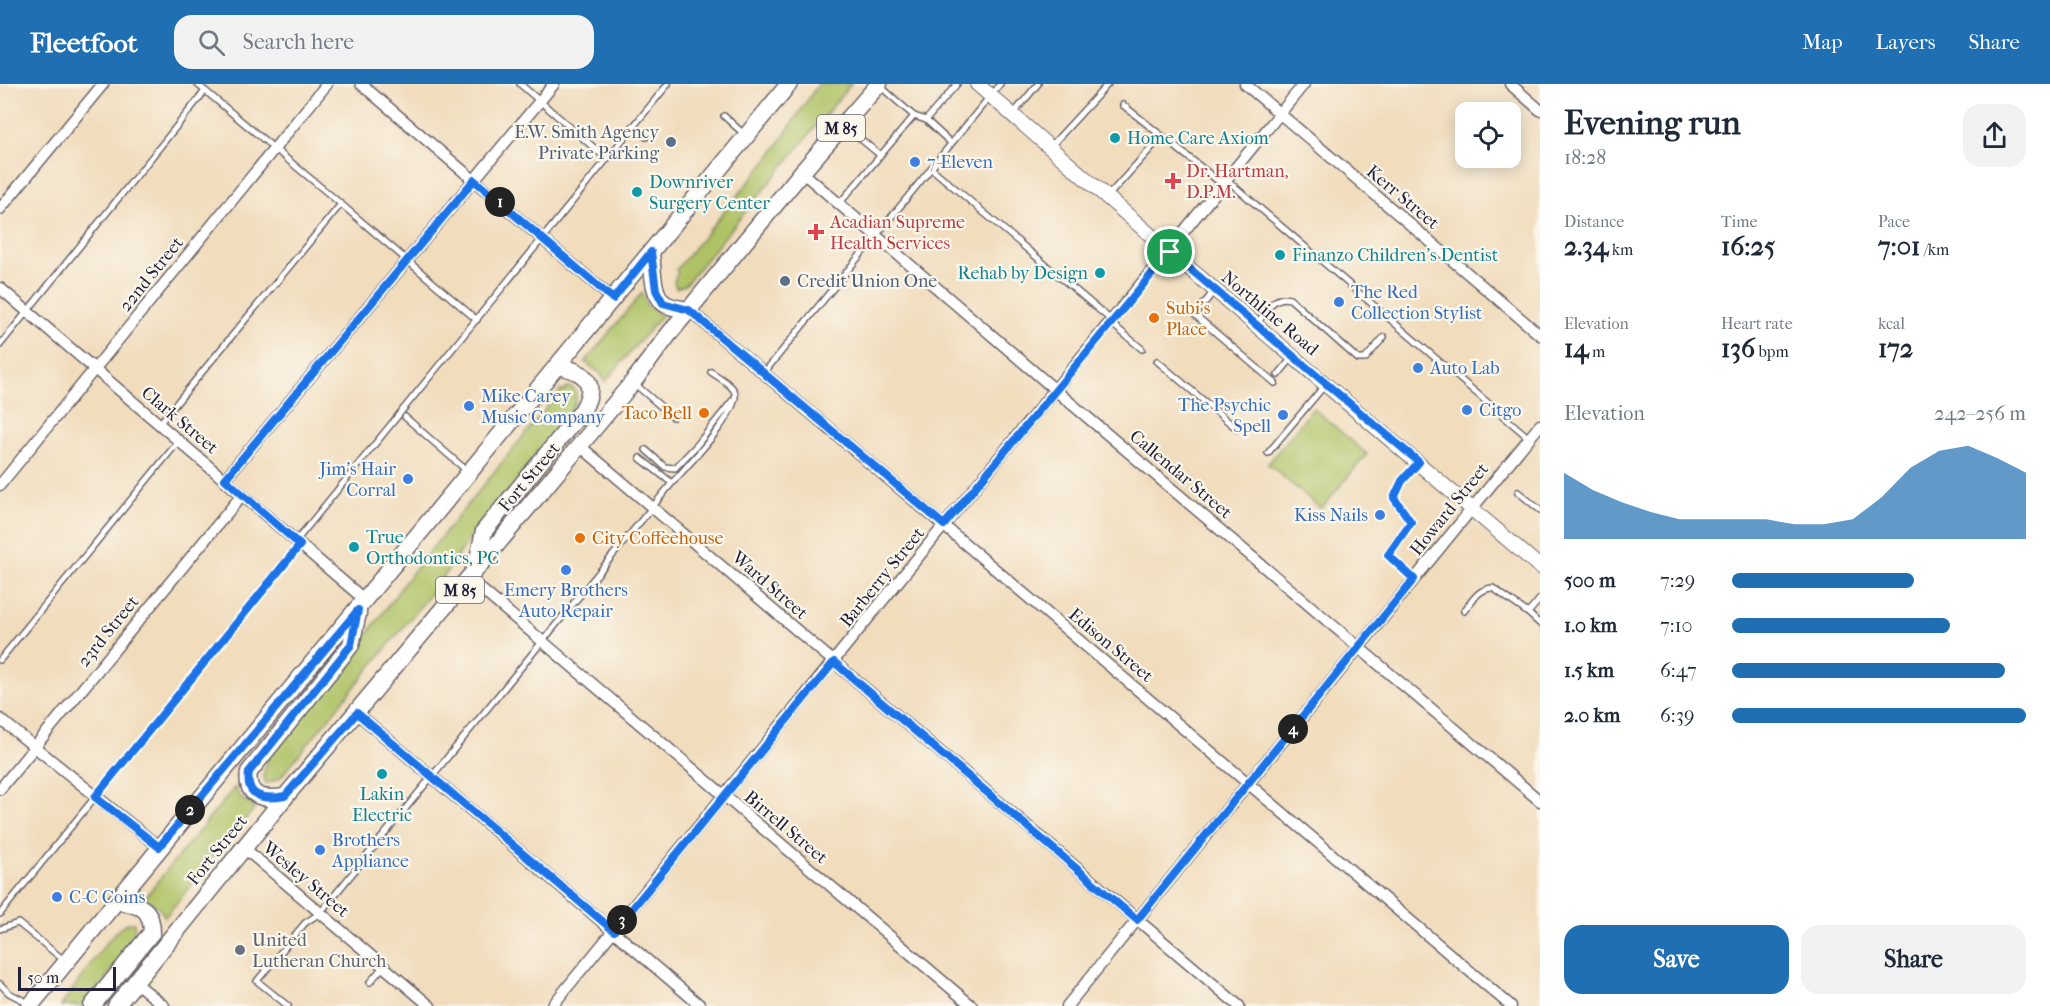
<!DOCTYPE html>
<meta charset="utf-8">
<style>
body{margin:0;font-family:"IM FELL French Canon",serif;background:#f2f2f3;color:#1f2937;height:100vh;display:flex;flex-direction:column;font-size:22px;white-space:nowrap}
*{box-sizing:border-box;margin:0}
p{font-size:20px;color:#747a83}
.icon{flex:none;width:33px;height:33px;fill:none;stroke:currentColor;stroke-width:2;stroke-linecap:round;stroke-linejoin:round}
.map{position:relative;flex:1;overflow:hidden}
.drawer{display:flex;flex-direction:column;background:#fff;width:510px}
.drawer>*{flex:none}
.buttons{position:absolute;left:1455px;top:18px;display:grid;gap:12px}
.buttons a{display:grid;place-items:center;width:66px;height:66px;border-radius:12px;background:#fff;box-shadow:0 3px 15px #0003;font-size:30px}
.scale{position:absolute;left:18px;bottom:15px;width:98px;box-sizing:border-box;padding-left:6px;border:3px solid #22223b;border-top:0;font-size:16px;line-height:21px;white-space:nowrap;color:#22223b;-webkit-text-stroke:4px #fbf7ec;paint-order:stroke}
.pin{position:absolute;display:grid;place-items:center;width:51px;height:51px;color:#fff;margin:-26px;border:3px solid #fff;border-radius:50%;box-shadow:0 2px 6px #0007}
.km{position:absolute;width:30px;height:30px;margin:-15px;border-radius:50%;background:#222;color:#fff;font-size:16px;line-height:30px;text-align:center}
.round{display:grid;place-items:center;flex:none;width:63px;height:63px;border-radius:18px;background:#f2f2f3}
.head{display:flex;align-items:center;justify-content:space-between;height:102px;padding:0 24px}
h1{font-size:33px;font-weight:700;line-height:45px}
.stats{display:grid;grid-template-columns:repeat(3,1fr);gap:9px;height:102px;padding:6px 24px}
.stats div{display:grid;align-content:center}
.stats b{font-size:26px;font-weight:700}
.stats small{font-size:16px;font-weight:400}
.stats p{font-size:16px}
.chart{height:168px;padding:12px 24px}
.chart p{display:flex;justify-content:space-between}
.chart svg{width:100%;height:108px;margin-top:6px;fill:#1f6fb2;opacity:.7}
.action{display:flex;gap:12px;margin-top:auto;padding:12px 24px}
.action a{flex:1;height:69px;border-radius:18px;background:#1f6fb2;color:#fff;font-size:24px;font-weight:700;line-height:69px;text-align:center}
.action a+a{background:#f2f2f3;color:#1f2937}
ul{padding:0 24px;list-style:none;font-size:20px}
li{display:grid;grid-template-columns:96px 72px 1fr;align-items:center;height:45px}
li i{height:15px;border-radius:8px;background:#1f6fb2}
header{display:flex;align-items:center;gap:36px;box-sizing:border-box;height:84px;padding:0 30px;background:#1f6fb2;color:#fff}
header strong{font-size:28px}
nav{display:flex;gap:33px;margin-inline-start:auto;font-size:21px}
.search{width:420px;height:54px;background:#f2f2f3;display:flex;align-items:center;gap:15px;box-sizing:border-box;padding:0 21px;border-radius:18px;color:#747a83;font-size:22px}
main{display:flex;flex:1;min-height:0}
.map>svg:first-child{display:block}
.green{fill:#afc265;stroke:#687250;stroke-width:1.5}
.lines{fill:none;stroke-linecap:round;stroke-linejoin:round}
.lane-casing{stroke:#6a6368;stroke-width:8}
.street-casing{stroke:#6a6368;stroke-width:13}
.secondary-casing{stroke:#6a6368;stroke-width:16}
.primary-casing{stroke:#6a6368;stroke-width:19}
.lane{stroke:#fff;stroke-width:5}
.street{stroke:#fff;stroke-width:10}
.secondary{stroke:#fff;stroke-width:14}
.primary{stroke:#fff;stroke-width:16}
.route-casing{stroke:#fff;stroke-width:12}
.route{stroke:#1a73e8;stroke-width:8}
.culture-dot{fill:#0f9aa8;stroke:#fbf7ec;stroke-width:2}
.service-dot{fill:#5c6f8a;stroke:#fbf7ec;stroke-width:2}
.shop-dot{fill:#3f7fe0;stroke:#fbf7ec;stroke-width:2}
.health-dot{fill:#e0444e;stroke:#fbf7ec;stroke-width:2}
.food-dot{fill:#e8710a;stroke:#fbf7ec;stroke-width:2}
.worship-dot{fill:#6b7280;stroke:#fbf7ec;stroke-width:2}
.labels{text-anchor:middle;stroke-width:4.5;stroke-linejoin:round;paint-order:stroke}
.shield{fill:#fbf7ec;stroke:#636270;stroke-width:1.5}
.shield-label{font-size:16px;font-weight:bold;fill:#22223b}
.service-label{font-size:18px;fill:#4e5e75;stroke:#fbf7ec;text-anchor:end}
.culture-label{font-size:18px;fill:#0d838f;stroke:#fbf7ec;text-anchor:start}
.shop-label{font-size:18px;fill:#366cbe;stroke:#fbf7ec;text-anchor:start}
.health-label{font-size:18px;fill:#be3a42;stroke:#fbf7ec;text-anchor:start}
.street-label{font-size:18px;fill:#22223b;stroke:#fbf7ec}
.food-label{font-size:18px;fill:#c56008;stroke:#fbf7ec;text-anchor:start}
.worship-label{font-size:18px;fill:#5b616d;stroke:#fbf7ec;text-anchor:start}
</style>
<header>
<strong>Fleetfoot</strong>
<div class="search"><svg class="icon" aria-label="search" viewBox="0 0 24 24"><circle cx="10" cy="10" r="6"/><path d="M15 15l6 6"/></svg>Search here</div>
<nav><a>Map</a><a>Layers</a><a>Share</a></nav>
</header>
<main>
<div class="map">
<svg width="1540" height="922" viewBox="0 0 1540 922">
<rect width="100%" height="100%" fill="#fbf7ec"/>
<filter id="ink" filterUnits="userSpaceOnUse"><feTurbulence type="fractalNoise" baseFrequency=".0167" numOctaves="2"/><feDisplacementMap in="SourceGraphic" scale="12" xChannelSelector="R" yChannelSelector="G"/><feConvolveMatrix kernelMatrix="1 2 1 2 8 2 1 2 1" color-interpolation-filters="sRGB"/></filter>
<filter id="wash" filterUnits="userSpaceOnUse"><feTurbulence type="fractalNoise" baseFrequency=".008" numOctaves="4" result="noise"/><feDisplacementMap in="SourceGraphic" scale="24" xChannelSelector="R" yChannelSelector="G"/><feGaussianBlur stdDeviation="1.35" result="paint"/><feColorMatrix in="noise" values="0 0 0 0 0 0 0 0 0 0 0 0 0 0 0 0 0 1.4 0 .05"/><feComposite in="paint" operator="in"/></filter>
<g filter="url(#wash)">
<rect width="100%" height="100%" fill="#f1dcbc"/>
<!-- green -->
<g class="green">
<path d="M818,0H851L685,201L676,204L674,197L678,188L676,186L772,70Z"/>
<path d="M642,209L646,220L661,232L605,298L601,290L585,278Z"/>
<path d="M568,303L573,304C580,312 574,322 568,330L570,332L476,446L437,502L279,695L277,694L274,697L266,699L263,692L267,678L265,676L360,560L408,494L561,306L563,308Z"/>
<path d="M1313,324L1367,370L1321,425L1268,380Z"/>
<path d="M235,703L239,712L255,724L165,833L160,825L145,813Z"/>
<path d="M128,839H134L136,850L134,857L85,922H61C73,906 113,843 128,839Z"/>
</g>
</g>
<g filter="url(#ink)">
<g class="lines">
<!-- lane casing -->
<g class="lane-casing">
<g id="lane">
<path d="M520,0L607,75"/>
<path d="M1123,21L1222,100"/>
<path d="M1014,29L1038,0"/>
<path d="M724,32L745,51"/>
<path d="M914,32L926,36L957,0"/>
<path d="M926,36L951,59"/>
<path d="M633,42L646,53"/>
<path d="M845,42L880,71"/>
<path d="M1051,62L1108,0"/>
<path d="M931,84L1111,236"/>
<path d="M1227,96L1529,354"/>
<path d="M1108,112L1162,52"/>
<path d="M341,120L477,236"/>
<path d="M839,120L914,32L880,2"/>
<path d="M1214,207L1195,231L1275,299"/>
<path d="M1111,239L1142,265"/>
<path d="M1257,240C1266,228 1273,210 1290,215L1358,275H1365L1384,253"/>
<path d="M0,261L205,7"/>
<path d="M1157,277L1237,345"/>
<path d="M763,290L1000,0"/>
<path d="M1278,291L1292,274"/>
<path d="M636,301L673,333"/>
<path d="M405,333L466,386"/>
<path d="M160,339L341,120L197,0"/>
<path d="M646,366L665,383L675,384L697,361L732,317"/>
<path d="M1268,369L1325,301"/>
<path d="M640,374L672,399"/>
<path d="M1518,408L1540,426"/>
<path d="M296,457L668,0"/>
<path d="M1414,495L1388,471L1411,438L1394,414L1402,397L1418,379"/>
<path d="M1540,515L1528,529L1540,540"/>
<path d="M1464,527C1472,517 1479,504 1493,504L1528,529"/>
<path d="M0,576L178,358"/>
<path d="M0,830L300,461"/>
<path d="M0,845L18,839L65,877"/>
<path d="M370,898L383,883"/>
<path d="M0,900L9,909L30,920"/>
<path d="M288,922L257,897L305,839L320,829L672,399C686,383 739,329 735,309C733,301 718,293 711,288"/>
</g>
</g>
<!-- street casing -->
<g class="street-casing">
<g id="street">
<path d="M361,0L613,215"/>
<path d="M1245,0L1540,251"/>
<path d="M1510,0L1540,26"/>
<path d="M802,88L1067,316L1540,717"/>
<path d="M0,125L103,0"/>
<path d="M0,204L366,517"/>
<path d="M689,226L1511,922"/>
<path d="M580,362L1239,922"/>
<path d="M225,395L554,0"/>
<path d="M0,401L327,0"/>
<path d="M469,495L972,922"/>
<path d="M357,629L701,922"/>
<path d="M0,635L159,763"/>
<path d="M0,705L242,411"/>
<path d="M244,764L430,922"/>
<path d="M135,898L164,922"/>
<path d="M552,922L1304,0"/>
<path d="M1067,922L1540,341"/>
</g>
</g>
<!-- secondary casing -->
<g class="secondary-casing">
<path id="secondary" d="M977,0L1170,168L1540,483"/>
</g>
<!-- primary casing -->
<g class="primary-casing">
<g id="primary">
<path d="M651,168C653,183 651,210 665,220C672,224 682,225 689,226"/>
<path d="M476,484L484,447L582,327C598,299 587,288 558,282"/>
<path d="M285,713C265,716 245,714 249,688L351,561L358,529"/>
<path d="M30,922L789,0"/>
<path d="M92,922L152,848C151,821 139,822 116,817"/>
<path d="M116,922L285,713L633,298L669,250L802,88L879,0"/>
</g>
</g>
<!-- lane -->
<use href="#lane" class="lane"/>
<!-- street -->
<use href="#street" class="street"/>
<!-- secondary -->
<use href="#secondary" class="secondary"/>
<!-- primary -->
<use href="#primary" class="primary"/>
</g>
</g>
<g class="lines" filter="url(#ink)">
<!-- route casing -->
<g class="route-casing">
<path id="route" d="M474,96L613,215L651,168L656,206L663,219L689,226L944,441L1170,168L1419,378L1402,397L1394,414L1411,438L1388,471L1414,495L1137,836L834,578L614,847L357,629L285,712C265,716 245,714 249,688L351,561L358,526L159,763L95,713L300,461L225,395Z"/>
</g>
<!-- route -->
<use href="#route" class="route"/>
</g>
<!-- markers -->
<g class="culture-dot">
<circle cx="1115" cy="54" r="6"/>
<circle cx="637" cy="108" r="6"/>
<circle cx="1280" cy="171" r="6"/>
<circle cx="1100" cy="189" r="6"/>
<circle cx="354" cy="463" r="6"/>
<circle cx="382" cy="690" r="6"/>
</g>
<g class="service-dot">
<circle cx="671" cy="58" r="6"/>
<circle cx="785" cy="197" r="6"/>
</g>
<g class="shop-dot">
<circle cx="915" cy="78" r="6"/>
<circle cx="1339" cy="218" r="6"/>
<circle cx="1418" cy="284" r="6"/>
<circle cx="469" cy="322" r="6"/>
<circle cx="1467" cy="326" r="6"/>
<circle cx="1283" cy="331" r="6"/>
<circle cx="408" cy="395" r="6"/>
<circle cx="1380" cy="431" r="6"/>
<circle cx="566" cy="486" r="6"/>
<circle cx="320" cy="766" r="6"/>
<circle cx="57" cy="813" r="6"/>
</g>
<g class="health-dot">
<path d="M1170 88h6v6h6v6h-6v6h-6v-6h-6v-6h6z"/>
<path d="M813 139h6v6h6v6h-6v6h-6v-6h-6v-6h6z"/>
</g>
<g class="food-dot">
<circle cx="1154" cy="234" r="6"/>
<circle cx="704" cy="329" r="6"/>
<circle cx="580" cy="454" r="6"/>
</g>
<circle class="worship-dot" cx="240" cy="866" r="6"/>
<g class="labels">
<!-- shield labels -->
<g class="shield">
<rect x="817" y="31" width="48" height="26" rx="4.5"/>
<rect x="436" y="493" width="48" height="26" rx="4.5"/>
</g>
<g class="shield-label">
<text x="841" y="50">M 85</text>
<text x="460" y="512">M 85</text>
</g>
<!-- service labels -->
<g class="service-label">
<text x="659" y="54">E.W. Smith Agency<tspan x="659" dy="21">Private Parking</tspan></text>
<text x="797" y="203" text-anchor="start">Credit Union One</text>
</g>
<!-- culture labels -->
<g class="culture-label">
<text x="1127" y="60">Home Care Axiom</text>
<text x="649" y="104">Downriver<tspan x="649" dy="21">Surgery Center</tspan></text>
<text x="1292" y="177">Finanzo Children's Dentist</text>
<text x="1088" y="195" text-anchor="end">Rehab by Design</text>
<text x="366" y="459">True<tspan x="366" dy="21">Orthodontics, PC</tspan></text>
<text x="382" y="716" text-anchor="middle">Lakin<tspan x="382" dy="21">Electric</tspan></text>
</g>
<!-- shop labels -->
<g class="shop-label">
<text x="927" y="84">7-Eleven</text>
<text x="1351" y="214">The Red<tspan x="1351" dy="21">Collection Stylist</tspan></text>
<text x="1430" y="290">Auto Lab</text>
<text x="481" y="318">Mike Carey<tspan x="481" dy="21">Music Company</tspan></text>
<text x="1271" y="327" text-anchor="end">The Psychic<tspan x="1271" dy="21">Spell</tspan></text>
<text x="1479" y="332">Citgo</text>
<text x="396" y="391" text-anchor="end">Jim's Hair<tspan x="396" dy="21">Corral</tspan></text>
<text x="1368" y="437" text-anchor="end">Kiss Nails</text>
<text x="566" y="512" text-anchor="middle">Emery Brothers<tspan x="566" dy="21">Auto Repair</tspan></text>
<text x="332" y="762">Brothers<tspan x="332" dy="21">Appliance</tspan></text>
<text x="69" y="819">C-C Coins</text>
</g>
<!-- health labels -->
<g class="health-label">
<text x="1186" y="93">Dr. Hartman,<tspan x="1186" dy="21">D.P.M.</tspan></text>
<text x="830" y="144">Acadian Supreme<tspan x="830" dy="21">Health Services</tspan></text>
</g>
<!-- street labels -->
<g class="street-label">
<text transform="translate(1403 113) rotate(40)" y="6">Kerr Street</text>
<text transform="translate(151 190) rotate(-51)" y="6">22nd Street</text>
<text transform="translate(1270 229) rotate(40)" y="6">Northline Road</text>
<text transform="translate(180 336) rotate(40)" y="6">Clark Street</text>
<text transform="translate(1181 390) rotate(40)" y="6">Callendar Street</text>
<text transform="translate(529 393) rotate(-50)" y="6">Fort Street</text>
<text transform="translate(1449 425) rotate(-51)" y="6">Howard Street</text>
<text transform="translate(882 493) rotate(-51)" y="6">Barberry Street</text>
<text transform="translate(770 501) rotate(41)" y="6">Ward Street</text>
<text transform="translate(108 547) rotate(-51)" y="6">23rd Street</text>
<text transform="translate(1111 561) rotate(40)" y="6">Edison Street</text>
<text transform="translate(786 743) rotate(40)" y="6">Birrell Street</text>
<text transform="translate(217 766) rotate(-51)" y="6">Fort Street</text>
<text transform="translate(306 795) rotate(40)" y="6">Wesley Street</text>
</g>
<!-- food labels -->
<g class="food-label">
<text x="1166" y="230">Subi's<tspan x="1166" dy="21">Place</tspan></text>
<text x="692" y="335" text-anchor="end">Taco Bell</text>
<text x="592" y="460">City Coffeehouse</text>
</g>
<!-- worship labels -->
<g class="worship-label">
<text x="252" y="862">United<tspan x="252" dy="21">Lutheran Church</tspan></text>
</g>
</g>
</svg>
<div class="buttons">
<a><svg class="icon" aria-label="locate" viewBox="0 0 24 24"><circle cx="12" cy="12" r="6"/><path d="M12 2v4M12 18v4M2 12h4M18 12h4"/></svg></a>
</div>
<div class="scale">50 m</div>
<div class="pin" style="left:1170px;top:168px;background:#1e9e55"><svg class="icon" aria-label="arrive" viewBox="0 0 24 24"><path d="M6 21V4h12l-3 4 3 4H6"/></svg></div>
<b class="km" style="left:500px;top:118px">1</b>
<b class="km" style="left:190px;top:726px">2</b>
<b class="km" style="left:622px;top:836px">3</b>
<b class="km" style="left:1293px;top:645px">4</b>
</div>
<section class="drawer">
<div class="head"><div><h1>Evening run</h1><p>18:28</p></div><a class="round"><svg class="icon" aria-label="share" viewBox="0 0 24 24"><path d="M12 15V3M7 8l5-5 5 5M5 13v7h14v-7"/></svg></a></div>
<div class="stats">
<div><p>Distance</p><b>2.34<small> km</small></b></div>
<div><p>Time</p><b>16:25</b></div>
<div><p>Pace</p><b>7:01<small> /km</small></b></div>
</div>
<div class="stats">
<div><p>Elevation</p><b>14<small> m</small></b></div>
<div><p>Heart rate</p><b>136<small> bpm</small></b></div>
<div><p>kcal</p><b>172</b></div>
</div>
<div class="chart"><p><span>Elevation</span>242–256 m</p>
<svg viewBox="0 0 160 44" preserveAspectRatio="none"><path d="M0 44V17L10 24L20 29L30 33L40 36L50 36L60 36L70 36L80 38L90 38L100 36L110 27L120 15L130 8L140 6L150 11L160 17V44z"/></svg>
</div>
<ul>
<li><b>500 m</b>7:29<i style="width:62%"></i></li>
<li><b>1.0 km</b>7:10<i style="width:74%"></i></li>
<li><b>1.5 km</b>6:47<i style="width:93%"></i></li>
<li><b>2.0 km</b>6:39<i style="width:100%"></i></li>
</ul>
<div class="action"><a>Save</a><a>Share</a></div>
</section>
</main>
